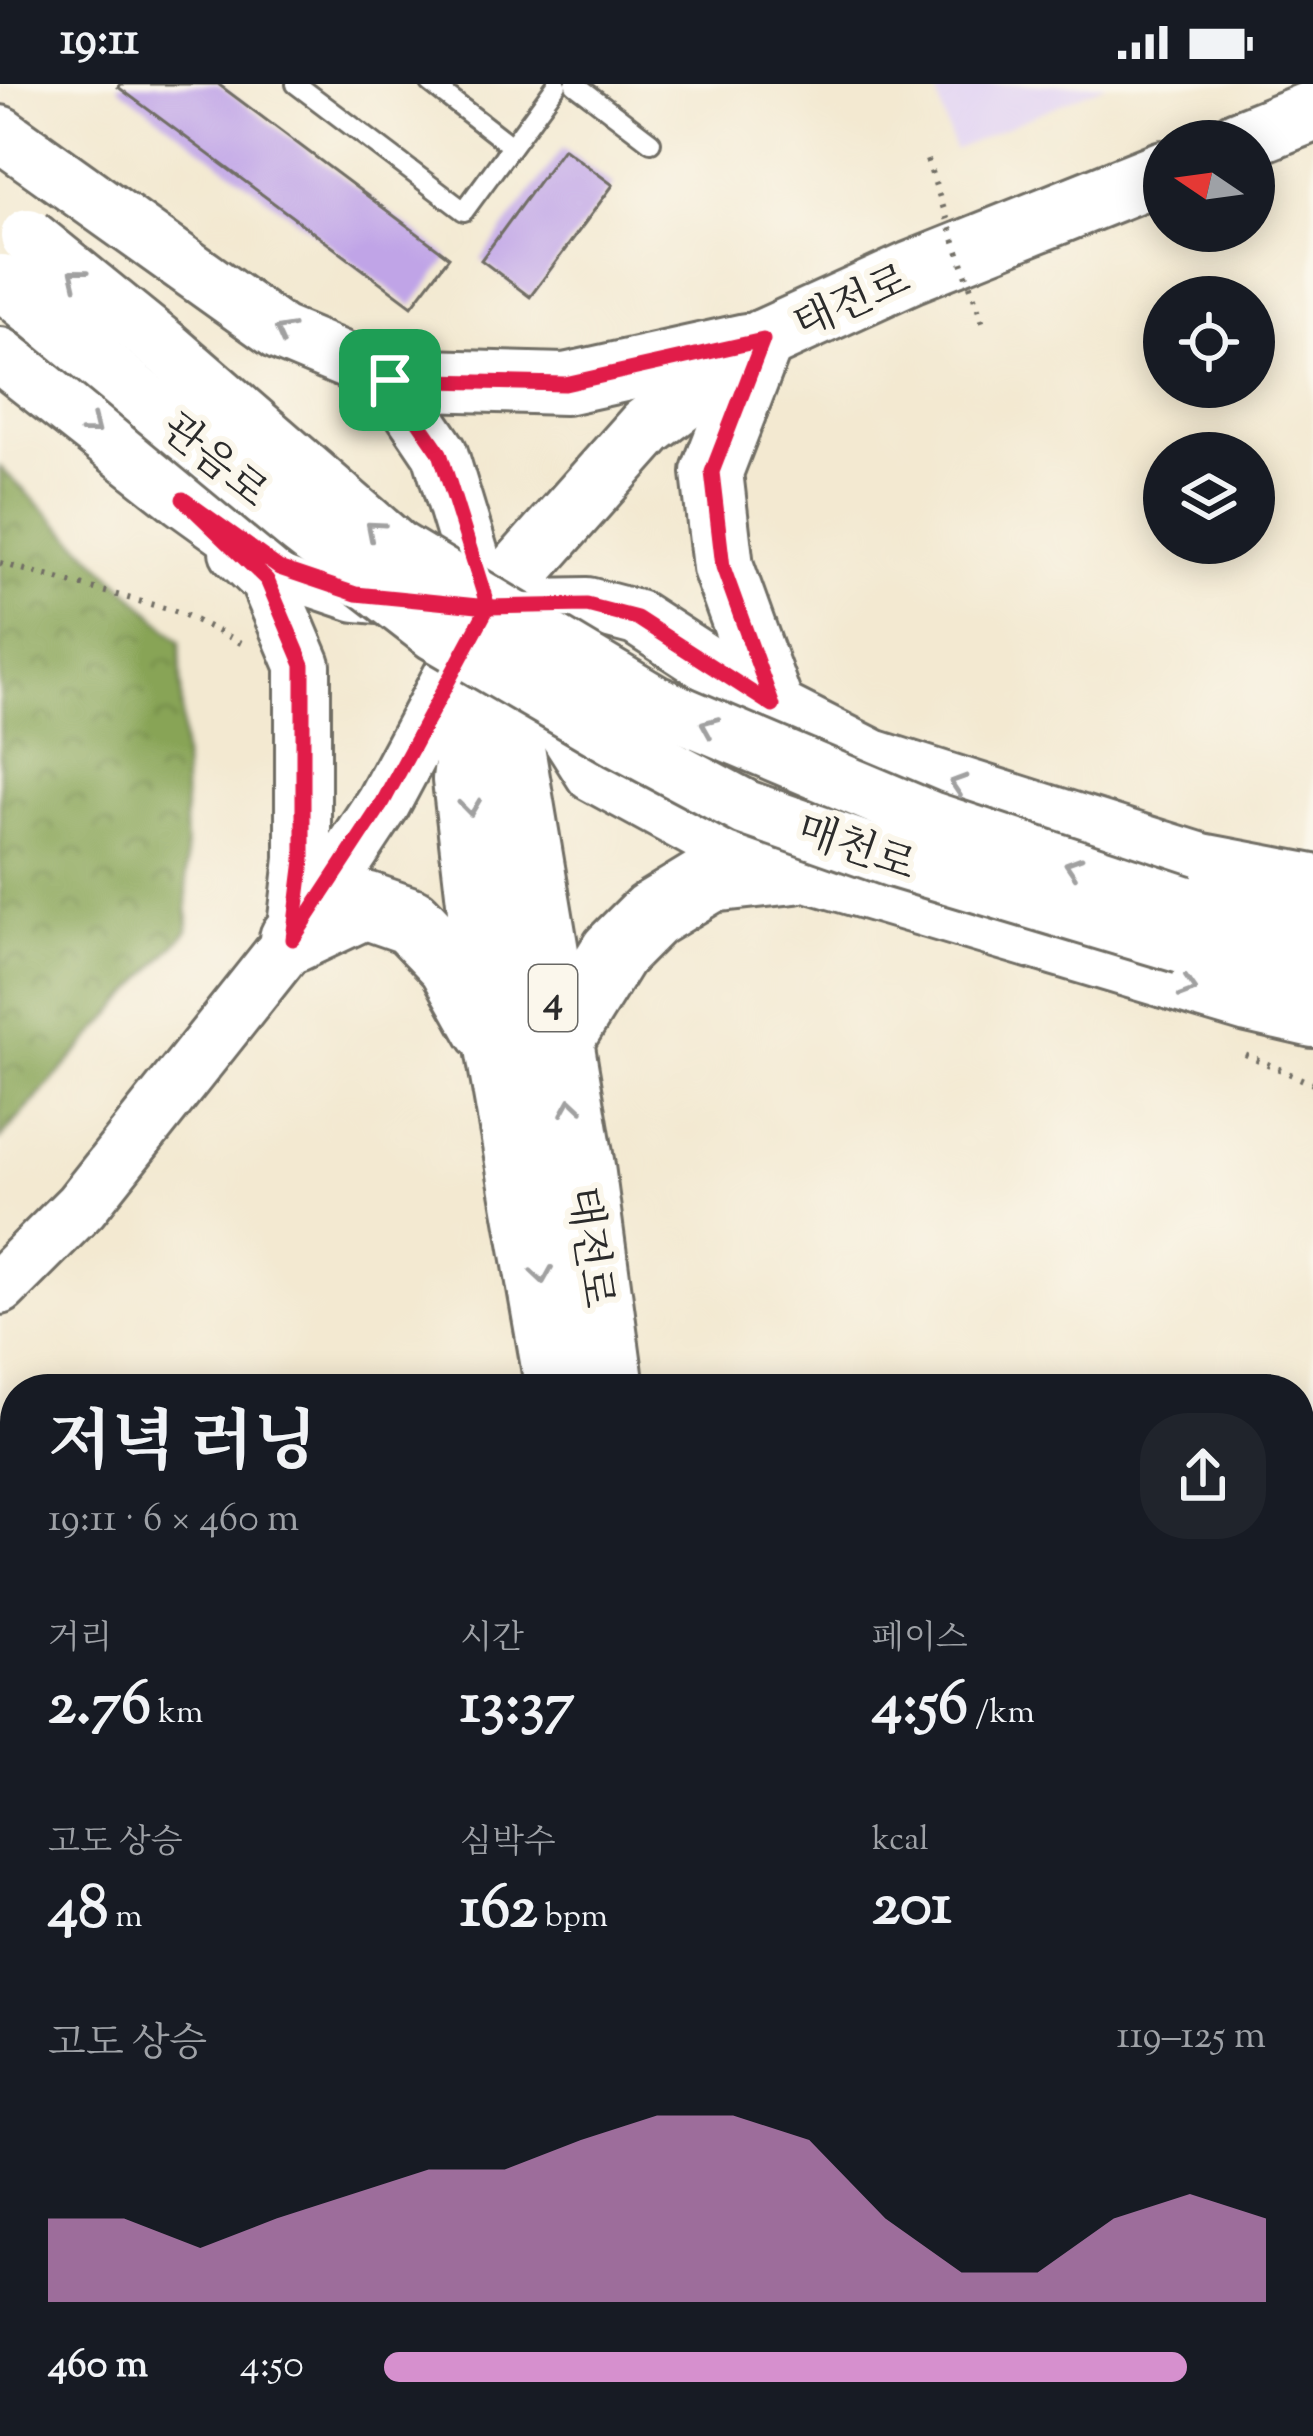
<!DOCTYPE html>
<html lang="ko">
<meta charset="utf-8">
<style>
body{margin:0;font-family:"Sorts Mill Goudy","Noto Serif KR",serif;background:#20242c;color:#f1f3f6;height:100vh;display:flex;flex-direction:column;font-size:45px;white-space:nowrap}
*{box-sizing:border-box;margin:0}
p{font-size:39px;color:#9ea1a6}
.icon{flex:none;width:66px;height:66px;fill:none;stroke:currentColor;stroke-width:2;stroke-linecap:round;stroke-linejoin:round}
.map{position:relative;flex:1;overflow:hidden}
.sheet{position:absolute;left:0px;top:1290px;width:1314px;height:1062px;display:flex;flex-direction:column;background:#171b24;border-radius:48px 48px 0 0;box-shadow:0 6px 30px #0003}
.sheet>*{flex:none}
.needle{width:78px;rotate:283deg}
.fabs{position:absolute;left:1143px;top:36px;display:grid;gap:24px}
.fabs a{display:grid;place-items:center;width:132px;height:132px;border-radius:50%;background:#171b24;box-shadow:0 6px 30px #0003;font-size:60px}
.pin{position:absolute;display:grid;place-items:center;width:102px;height:102px;color:#fff;margin:-51px;border-radius:24px;box-shadow:0 6px 18px #0006}
.round{display:grid;place-items:center;flex:none;width:126px;height:126px;border-radius:48px;background:#20242c}
.summary{display:flex;align-items:center;justify-content:space-between;height:204px;padding:0 48px}
h1{font-size:66px;font-weight:700;line-height:90px}
.figures{display:grid;grid-template-columns:repeat(3,1fr);gap:18px;height:204px;padding:12px 48px}
.figures div{display:grid;align-content:center}
.figures b{font-size:60px;font-weight:700}
.figures small{font-size:33px;font-weight:400}
.figures p{font-size:33px}
.chart{height:336px;padding:24px 48px}
.chart p{display:flex;justify-content:space-between}
.chart svg{width:100%;height:216px;margin-top:12px;fill:#d690ce;opacity:.7}
ul{padding:0 48px;list-style:none;font-size:39px}
li{display:grid;grid-template-columns:192px 144px 1fr;align-items:center;height:90px}
li i{height:30px;border-radius:15px;background:#d690ce}
.status{display:flex;justify-content:space-between;align-items:center;height:84px;padding:0 60px;background:#171b24;direction:ltr}
.status svg{height:33px;fill:currentColor}
.map>svg:first-child{display:block}
.built{fill:#e2d4f3}
.forest{fill:url(#forest-crowns);stroke:#5a6840;stroke-width:3}
.building{fill:#c0a4e7}
.lines{fill:none;stroke-linecap:round;stroke-linejoin:round}
.lane-casing{stroke:#716e65;stroke-width:24}
.secondary-casing{stroke:#716e65;stroke-width:60}
.primary-casing{stroke:#716e65;stroke-width:66}
.highway-casing{stroke:#716e65;stroke-width:72}
.path{stroke:#716e65;stroke-width:6;stroke-dasharray:3 9;stroke-linecap:butt}
.lane{stroke:#fff;stroke-width:18}
.secondary{stroke:#fff;stroke-width:54}
.primary{stroke:#fff;stroke-width:60}
.highway{stroke:#fff;stroke-width:66}
.secondary-bridge-casing{stroke:#716e65;stroke-width:60;stroke-linecap:butt}
.path-bridge{stroke:#716e65;stroke-width:6;stroke-dasharray:3 9;stroke-linecap:butt}
.secondary-bridge{stroke:#fff;stroke-width:54}
.oneway{stroke:#a0a0a0}
.route-casing{stroke:#fff;stroke-width:24}
.route{stroke:#e11d48;stroke-width:15}
.labels{text-anchor:middle;stroke-width:12;stroke-linejoin:round;paint-order:stroke}
.shield{fill:#fbf7ec;stroke:#696865;stroke-width:3}
.shield-label{font-size:39px;font-weight:bold;fill:#2b2b2b}
.street-label{font-size:42px;fill:#2b2b2b;stroke:#fbf7ec}
</style>
<div class="status"><b>19:11</b><svg viewBox="0 0 49 12"><path d="M0 12V9h3v3zM5 12V6h3v6zM10 12V3h3v9zM15 12V0h3v12zM26 1h20v11H26zM47 4h2v5h-2z"/></svg></div>
<div class="map">
<svg width="1313" height="2352" viewBox="0 0 1313 2352">
<defs>
<pattern id="forest-crowns" width="20" height="18" patternUnits="userSpaceOnUse" patternTransform="scale(3)"><rect width="20" height="18" fill="#88a456"/><path d="M2 6a3 3 0 1 1 6 0M12 15a3 3 0 1 1 6 0" fill="none" stroke="#6f8647"/></pattern>
</defs>
<rect width="100%" height="100%" fill="#fbf7ec"/>
<filter id="ink" filterUnits="userSpaceOnUse"><feTurbulence type="fractalNoise" baseFrequency=".00833" numOctaves="2"/><feDisplacementMap in="SourceGraphic" scale="24" xChannelSelector="R" yChannelSelector="G"/><feConvolveMatrix kernelMatrix="1 2 1 2 8 2 1 2 1" color-interpolation-filters="sRGB"/></filter>
<filter id="wash" filterUnits="userSpaceOnUse"><feTurbulence type="fractalNoise" baseFrequency=".004" numOctaves="4" result="noise"/><feDisplacementMap in="SourceGraphic" scale="48" xChannelSelector="R" yChannelSelector="G"/><feGaussianBlur stdDeviation="2.7" result="paint"/><feColorMatrix in="noise" values="0 0 0 0 0 0 0 0 0 0 0 0 0 0 0 0 0 1.4 0 .05"/><feComposite in="paint" operator="in"/></filter>
<g filter="url(#wash)">
<rect width="100%" height="100%" fill="#f3e9d1"/>
<!-- built -->
<path class="built" d="M934,0H1107L954,66Z"/>
<!-- forest -->
<g class="forest">
<path d="M0,383L180,557L188,846L0,1055Z"/>
<path d="M1299,1941L1313,1947V2352H148L146,2337H1299Z"/>
</g>
<g id="blocks">
<!-- building -->
<g class="building">
<path d="M120,0H218L449,173L412,222L118,3Z"/>
<path d="M563,64L613,101L530,213L481,176Z"/>
</g>
</g>
</g>
<g filter="url(#ink)">
<use href="#blocks" fill-opacity="0" stroke="#716e65" stroke-width="3"/>
<g class="lines">
<!-- lane casing -->
<g class="lane-casing">
<g id="lane">
<path d="M296,0L464,127L557,0"/>
<path d="M431,0L511,62"/>
<path d="M575,0L651,58"/>
</g>
</g>
<!-- secondary casing -->
<g class="secondary-casing">
<g id="secondary">
<path d="M0,49L280,249L390,295L440,369L487,523L593,690L718,758L794,786L1248,921L1313,936"/>
<path d="M0,271L183,415L279,484L356,510L487,523L587,521L637,534L773,622L873,673L1202,777L1313,798"/>
<path d="M237,467L267,496L303,581V775L295,843"/>
<path d="M1184,819L1313,844"/>
<path d="M1182,862L1313,894"/>
<path d="M0,1203L81,1122L293,855L383,719L478,541"/>
</g>
</g>
<!-- primary casing -->
<g class="primary-casing">
<g id="primary">
<path d="M1238,57L1313,27"/>
<path d="M763,256L712,388L723,483L773,622"/>
<path d="M390,295L565,300L746,260"/>
<path d="M487,523L647,343L763,256L912,188L1164,87"/>
</g>
</g>
<!-- highway casing -->
<g class="highway-casing">
<g id="highway">
<path d="M489,533L581,1083L611,1305"/>
<path d="M478,598L466,696L493,929L559,1305"/>
<path d="M293,855L365,821L411,837L452,880L488,944"/>
<path d="M560,955L614,868L651,831L710,795L794,786"/>
<path d="M685,2352L687,2337"/>
</g>
</g>
<!-- path -->
<g class="path">
<path d="M0,479L179,528L247,562"/>
<path d="M1245,970L1313,1000"/>
</g>
<!-- lane -->
<use href="#lane" class="lane"/>
<!-- secondary -->
<use href="#secondary" class="secondary"/>
<!-- primary -->
<use href="#primary" class="primary"/>
<!-- highway -->
<use href="#highway" class="highway"/>
<!-- secondary-bridge casing -->
<g class="secondary-bridge-casing">
<g id="secondary-bridge">
<path d="M28,152L166,264L396,464L655,619L930,735L1184,819"/>
<path d="M2,198L302,446L435,549L620,657L746,724L894,776L1182,862"/>
</g>
</g>
<!-- path-bridge -->
<path class="path-bridge" d="M927,76L983,239"/>
<!-- secondary-bridge -->
<use href="#secondary-bridge" class="secondary-bridge"/>
</g>
<!-- one-way arrows -->
<defs><path id="oneway-chevron" d="M-2-3.5L2.5 0L-2 3.5" fill="none" stroke-width="1.6" stroke-linecap="round" stroke-linejoin="round" transform="scale(3)"/></defs>
<g class="oneway">
<use href="#oneway-chevron" transform="translate(77 192) rotate(-141)"/>
<use href="#oneway-chevron" transform="translate(283 248) rotate(-152)"/>
<use href="#oneway-chevron" transform="translate(92 343) rotate(38)"/>
<use href="#oneway-chevron" transform="translate(374 445) rotate(-139)"/>
<use href="#oneway-chevron" transform="translate(709 642) rotate(-157)"/>
<use href="#oneway-chevron" transform="translate(958 700) rotate(-162)"/>
<use href="#oneway-chevron" transform="translate(470 723) rotate(83)"/>
<use href="#oneway-chevron" transform="translate(1073 782) rotate(-162)"/>
<use href="#oneway-chevron" transform="translate(1188 904) rotate(17)"/>
<use href="#oneway-chevron" transform="translate(571 1023) rotate(-99)"/>
<use href="#oneway-chevron" transform="translate(542 1191) rotate(81)"/>
</g>
</g>
<g class="lines" filter="url(#ink)">
<!-- route casing -->
<g class="route-casing">
<path id="route" d="M390,296L440,369L488,523L383,718L293,855L303,776V581L267,496L183,415L279,484L356,510L488,523L587,521L637,534L773,622L723,483L712,388L763,256L565,300L390,296"/>
</g>
<!-- route -->
<use href="#route" class="route"/>
</g>
<g class="labels">
<!-- shield labels -->
<rect class="shield" x="529" y="881" width="48" height="66" rx="9"/>
<g class="shield-label">
<text x="553" y="928">4</text>
</g>
<!-- street labels -->
<g class="street-label">
<text transform="translate(851 216) rotate(-24)" y="15">태전로</text>
<text transform="translate(216 375) rotate(39)" y="15">관음로</text>
<text transform="translate(857 762) rotate(19)" y="15">매천로</text>
<text transform="translate(592 1163) rotate(82)" y="15">태전로</text>
</g>
</g>
</svg>
<div class="fabs">
<a><svg class="needle" viewBox="-14 -14 28 28"><path d="M0-13l5 13h-10z" fill="#e53935"/><path d="M0 13l5-13h-10z" fill="#9ea1a6"/></svg></a>
<a><svg class="icon" aria-label="locate" viewBox="0 0 24 24"><circle cx="12" cy="12" r="6"/><path d="M12 2v4M12 18v4M2 12h4M18 12h4"/></svg></a>
<a><svg class="icon" aria-label="layers" viewBox="0 0 24 24"><path d="M12 4l9 5-9 5-9-5zM3 14l9 5 9-5"/></svg></a>
</div>
<div class="pin" style="left:390px;top:296px;background:#1e9e55"><svg class="icon" aria-label="arrive" viewBox="0 0 24 24"><path d="M6 21V4h12l-3 4 3 4H6"/></svg></div>
<section class="sheet">
<div class="summary"><div><h1>저녁 러닝</h1><p>19:11 · 6 × 460 m</p></div><a class="round"><svg class="icon" aria-label="share" viewBox="0 0 24 24"><path d="M12 15V3M7 8l5-5 5 5M5 13v7h14v-7"/></svg></a></div>
<div class="figures">
<div><p>거리</p><b>2.76<small> km</small></b></div>
<div><p>시간</p><b>13:37</b></div>
<div><p>페이스</p><b>4:56<small> /km</small></b></div>
</div>
<div class="figures">
<div><p>고도 상승</p><b>48<small> m</small></b></div>
<div><p>심박수</p><b>162<small> bpm</small></b></div>
<div><p>kcal</p><b>201</b></div>
</div>
<div class="chart"><p><span>고도 상승</span>119–125 m</p>
<svg viewBox="0 0 160 44" preserveAspectRatio="none"><path d="M0 44V27L10 27L20 33L30 27L40 22L50 17L60 17L70 11L80 6L90 6L100 11L110 27L120 38L130 38L140 27L150 22L160 27V44z"/></svg>
</div>
<ul>
<li><b>460 m</b>4:50<i style="width:91%"></i></li>
</ul>
</section>
</div>
